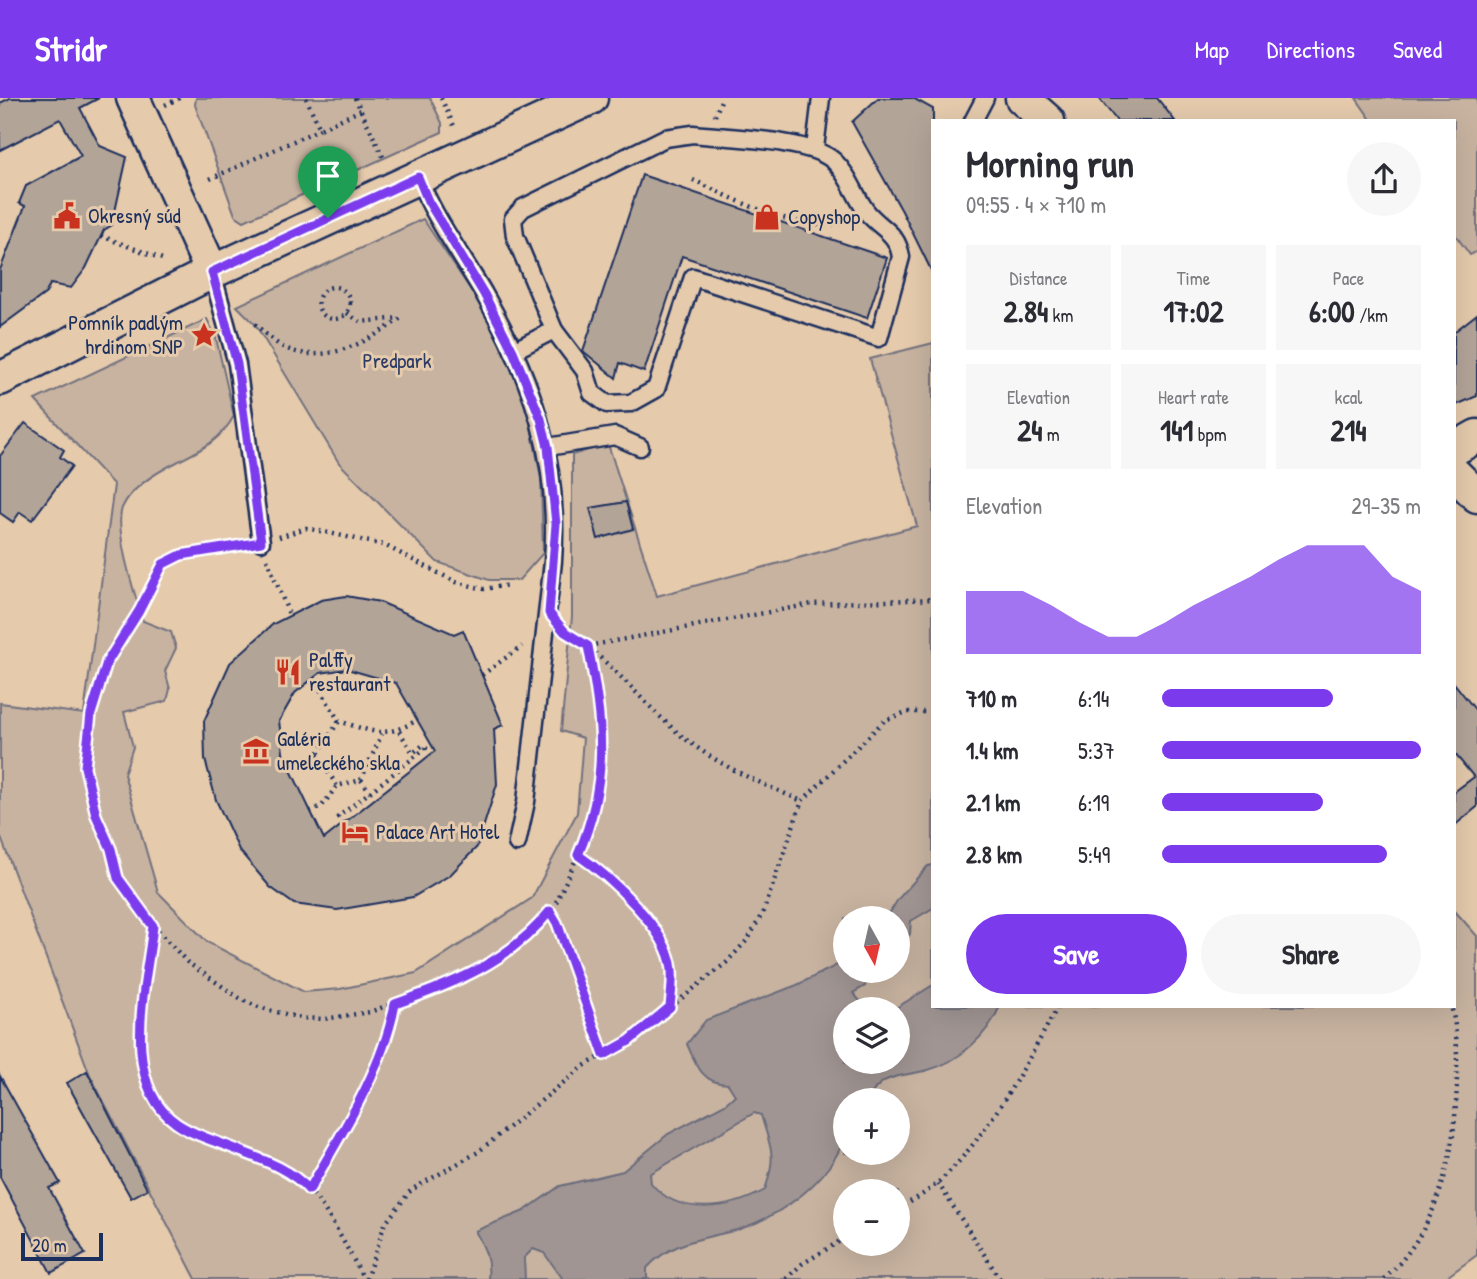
<!DOCTYPE html>
<meta charset="utf-8">
<style>
body{margin:0;font-family:"Patrick Hand",sans-serif;background:#f7f7f7;color:#2b2b33;height:100vh;display:flex;flex-direction:column;font-size:26px;white-space:nowrap}
*{box-sizing:border-box;margin:0}
p{font-size:23px;color:#7c7c81}
.icon{flex:none;width:38px;height:38px;fill:none;stroke:currentColor;stroke-width:2;stroke-linecap:round;stroke-linejoin:round}
.map{position:relative;flex:1;overflow:hidden}
.drawer{position:absolute;left:931px;top:21px;width:525px;height:889px;display:flex;flex-direction:column;background:#fff;border-radius:0px;box-shadow:0 7px 28px #0002}
.drawer>*{flex:none}
.needle{width:46px;rotate:172deg}
.fabs{position:absolute;left:833px;top:808px;display:grid;gap:14px}
.fabs a{display:grid;place-items:center;width:77px;height:77px;border-radius:50%;background:#fff;box-shadow:0 7px 28px #0002;font-size:35px}
.scale{position:absolute;left:21px;bottom:18px;width:82px;box-sizing:border-box;padding-left:7px;border:4px solid #1b2f5e;border-top:0;font-size:19px;line-height:24px;white-space:nowrap;color:#1b2f5e;-webkit-text-stroke:5px #e5caac;paint-order:stroke}
.pin{position:absolute;display:grid;place-items:center;width:60px;height:60px;color:#fff;margin:-72px -30px;border-radius:50% 50% 50% 0;rotate:-45deg;box-shadow:0 0 7px #0007}
.pin .icon{rotate:45deg}
.round{display:grid;place-items:center;flex:none;width:74px;height:74px;border-radius:37px;background:#f7f7f7}
.head{display:flex;align-items:center;justify-content:space-between;height:119px;padding:0 35px}
h1{font-size:38px;font-weight:700;line-height:52px}
.stats{display:grid;grid-template-columns:repeat(3,1fr);gap:10px;height:119px;padding:7px 35px}
.stats div{display:grid;align-content:center;border-radius:0px;background:#f7f7f7;text-align:center}
.stats b{font-size:30px;font-weight:700}
.stats small{font-size:19px;font-weight:400}
.stats p{font-size:19px}
.chart{height:196px;padding:14px 35px}
.chart p{display:flex;justify-content:space-between}
.chart svg{width:100%;height:126px;margin-top:7px;fill:#7c3aed;opacity:.7}
.primary-button{display:flex;gap:14px;margin-top:auto;padding:14px 35px}
.primary-button a{flex:1;height:80px;border-radius:42px;background:#7c3aed;color:#fff;font-size:28px;font-weight:700;line-height:80px;text-align:center}
.primary-button a+a{background:#f7f7f7;color:#2b2b33}
ul{padding:0 35px;list-style:none;font-size:23px}
li{display:grid;grid-template-columns:112px 84px 1fr;align-items:center;height:52px}
li i{height:18px;border-radius:9px;background:#7c3aed}
header{display:flex;align-items:center;gap:42px;box-sizing:border-box;height:98px;padding:0 35px;background:#7c3aed;color:#fff}
header strong{font-size:33px}
nav{display:flex;gap:38px;margin-inline-start:auto;font-size:24px}
.map>svg:first-child{display:block}
.green{fill:#c8b3a0;stroke:#72717f;stroke-width:2;fill-rule:evenodd}
.water{fill:#a09592;stroke:#6b6c7d;stroke-width:2;fill-rule:evenodd}
.building{fill:#b3a498;stroke:#1b2f5e;stroke-width:2;fill-rule:evenodd}
.lines{fill:none;stroke-linecap:round;stroke-linejoin:round}
.lane-casing{stroke:#1b2f5e;stroke-width:21}
.street-casing{stroke:#1b2f5e;stroke-width:37}
.path{stroke:#1b2f5e;stroke-width:4.5;stroke-dasharray:2 5;stroke-linecap:butt}
.lane{stroke:#e5caac;stroke-width:16}
.street{stroke:#e5caac;stroke-width:32}
.route-casing{stroke:#fff;stroke-width:14}
.route{stroke:#7c3aed;stroke-width:9}
.labels{text-anchor:middle;stroke-width:6;stroke-linejoin:round;paint-order:stroke}
.poi-label{font-size:21px;fill:#1b2f5e;stroke:#e5caac;text-anchor:start}
.park-label{font-size:21px;fill:#2c3c65;stroke:#e5caac}
</style>
<header>
<strong>Stridr</strong>
<nav><a>Map</a><a>Directions</a><a>Saved</a></nav>
</header>
<div class="map">
<svg width="1477" height="1181" viewBox="0 0 1477 1181">
<rect width="100%" height="100%" fill="#e5caac"/>
<filter id="ink" filterUnits="userSpaceOnUse"><feTurbulence type="fractalNoise" baseFrequency=".0143" numOctaves="2"/><feDisplacementMap in="SourceGraphic" scale="14" xChannelSelector="R" yChannelSelector="G"/><feConvolveMatrix kernelMatrix="1 2 1 2 8 2 1 2 1" color-interpolation-filters="sRGB"/></filter>
<g filter="url(#ink)">
<!-- green -->
<g class="green">
<path d="M196,0H430L442,25V34L244,123L235,117L195,7Z"/>
<path d="M1356,0H1477V153L1470,157L1454,135V23H1372Z"/>
<path d="M423,121L489,219L525,299L541,380L543,455L519,482H489L437,464L339,365L255,226L237,208Z"/>
<path d="M207,221L216,240L234,318C220,343 202,351 177,364C159,373 132,389 123,408C112,428 136,500 143,523L171,534L176,550L165,573L170,591L167,603L124,614L133,649L124,676L158,794L207,844L304,894L340,891L416,875L532,800L577,715L583,640L561,633L572,518V357L608,346L657,498L917,428L870,261L933,245V908H1454V812L1477,838V1157L1444,1181H196L90,977L0,737V605L84,616L114,387L35,302ZM845,821H898V873H845ZM845,912H898V964H845ZM845,1003H898V1055H845ZM845,1094H898V1146H845Z"/>
</g>
<!-- water -->
<g class="water">
<path d="M933,767V810L911,823L910,836L898,853V821H886L898,801L928,768Z"/>
<path d="M845,863V873H874L869,875L865,888L853,895L860,903L896,910L933,887V908H1000C988,937 959,964 928,972C903,979 880,974 868,1003H845C845,1014 848,1030 844,1041C829,1083 782,1117 740,1131C706,1141 672,1142 647,1170V1181H563L544,1155L533,1151L524,1160L525,1181H488C490,1162 485,1150 475,1133L524,1113L560,1088L623,1073L668,1036L725,1006L735,997L728,986C703,986 696,967 687,946L706,922L797,887ZM845,912H898V964H845ZM754,1015L761,1017C771,1052 777,1055 765,1092C731,1111 679,1120 651,1085L650,1076Z"/>
</g>
<!-- building -->
<g class="building">
<path d="M10,0H99L80,10L100,48L127,59L112,127L104,132L86,170L71,190L50,186L46,195L0,229V172L25,108L19,105L26,88L81,58L60,21L0,52V5Z"/>
<path d="M878,0H913L933,11V176L902,113L852,24Z"/>
<path d="M1099,0H1157L1175,23H1117Z"/>
<path d="M642,77L887,160L867,220L682,158L644,274L620,265L616,280L583,253Z"/>
<path d="M1477,216V298L1454,308V234Z"/>
<path d="M25,325L64,352L60,359L72,368L32,422L20,414L13,424L0,415V358Z"/>
<path d="M626,404L633,431L598,441L590,410Z"/>
<path d="M346,498L380,504L454,536L463,532L503,627L494,631L497,686L477,749L450,777L413,799L337,812L294,806L270,789L239,752L216,702L205,661L204,623L230,565L273,526L321,502ZM347,571L396,585L435,653L324,741L289,668L285,670L279,623L295,595L320,575Z"/>
<path d="M1454,585L1477,614V709L1454,728V694L1474,679L1454,655Z"/>
<path d="M87,973L147,1091L131,1100L67,985Z"/>
<path d="M0,978L60,1085L49,1090L85,1156L51,1175L0,1079Z"/>
</g>
<g class="lines">
<!-- lane casing -->
<g class="lane-casing">
<g id="lane">
<path d="M973,23L985,0"/>
<path d="M693,36C727,40 811,41 834,63C849,77 855,98 866,113C880,131 897,133 901,159L879,240L693,179L656,291L631,305L607,306L592,295L585,273L554,232L515,138L513,121L523,110L665,40Z"/>
<path d="M815,50L821,0"/>
<path d="M418,79C434,120 461,156 483,194C533,281 560,362 553,463L526,704L517,745"/>
<path d="M212,174L237,266L261,444"/>
<path d="M513,253L554,232"/>
<path d="M548,349L615,338L640,349"/>
</g>
</g>
<!-- street casing -->
<g class="street-casing">
<g id="street">
<path d="M133,0L212,174"/>
<path d="M1022,0L1048,23"/>
<path d="M0,281L212,174L591,0"/>
<path d="M1454,351L1477,338"/>
<path d="M1454,375L1477,398"/>
</g>
</g>
<!-- path -->
<g class="path">
<path d="M306,0L320,31L361,12"/>
<path d="M355,0L385,63"/>
<path d="M441,0L455,30"/>
<path d="M165,7L180,0"/>
<path d="M715,18L722,0"/>
<path d="M210,81L320,31"/>
<path d="M693,82C733,100 804,139 847,123"/>
<path d="M101,138L165,162"/>
<circle cx="334" cy="205" r="16"/>
<path d="M347,215L361,224L400,220"/>
<path d="M255,226C264,234 274,245 285,250C325,268 370,243 401,220"/>
<path d="M279,439L306,430L384,447L456,484L484,491L509,487"/>
<path d="M240,448L181,457L163,466L140,513L107,564L91,616L85,669L96,717L111,751L118,780L140,812L187,864L242,902L261,910L301,920L324,921L370,914L477,874L515,850L536,830L556,804L570,775L588,733L600,686L602,629L588,548L812,506L933,501"/>
<path d="M267,461L290,519"/>
<path d="M566,535C612,561 642,606 683,639C719,668 760,685 802,703"/>
<path d="M482,577L522,548"/>
<path d="M313,580L339,623C373,634 385,641 417,622"/>
<path d="M317,656L337,688"/>
<path d="M303,668L313,663L339,623"/>
<path d="M361,682L370,694"/>
<path d="M310,713L322,708L337,688L361,682L382,636"/>
<path d="M344,725L338,719L426,650L423,647L413,655L399,633"/>
<path d="M577,757C609,777 668,832 672,872C673,884 671,897 670,909"/>
<path d="M550,813L557,825L604,957"/>
<path d="M153,828C147,890 115,998 189,1032C226,1050 268,1059 300,1083C322,1099 350,1156 364,1181"/>
<path d="M938,1085L1000,1181"/>
<path d="M309,1092C342,1035 383,971 395,906"/>
<path d="M898,1111C910,1104 923,1097 934,1088C982,1048 1028,964 1058,908"/>
<path d="M366,1181L385,1126L411,1092L478,1054L584,968L629,942L726,865L749,840L764,812L802,703L884,623L906,614H933"/>
<path d="M786,1181L802,1166L845,1140"/>
<path d="M1384,1181C1443,1127 1457,1048 1457,973C1457,950 1457,930 1451,908"/>
</g>
<!-- lane -->
<use href="#lane" class="lane"/>
<!-- street -->
<use href="#street" class="street"/>
</g>
</g>
<g class="lines" filter="url(#ink)">
<!-- route casing -->
<g class="route-casing">
<path id="route" d="M418,79L428,103L484,196L513,253L541,321L548,349L556,426L549,515L565,534L588,548C603,625 610,682 578,757C609,778 669,832 672,872C673,884 671,897 670,909L629,943L604,957L557,825L550,813C509,864 455,885 395,906C383,971 342,1035 309,1092C289,1069 257,1060 230,1049C212,1042 191,1036 176,1025C118,984 147,885 153,828L118,780L111,751L96,717L85,669L91,616L107,564L139,513L163,466L181,457L261,444L237,266L212,174Z"/>
</g>
<!-- route -->
<use href="#route" class="route"/>
</g>
<!-- icons -->
<defs>
<g id="civic-bare" transform="scale(2.1)"><path d="M-.6-6.5H3V-4.5H.6V-3L4-1V1h2V6H-6V1h2V-1L-.6-3ZM-1.2 2.5V6h2.4V2.5Z" fill="#c8321e" stroke="#e5caac" stroke-width="2.5" paint-order="stroke"/></g>
<g id="shop-bare" transform="scale(2.1)"><path d="M-5-2.5h2.3a2.7 3.5 0 0 1 5.4 0H5L5.5 6h-11ZM-1.5-2.5h3a1.5 2.3 0 0 0-3 0Z" fill="#c8321e" stroke="#e5caac" stroke-width="2.5" paint-order="stroke"/></g>
<g id="sight-bare" transform="scale(2.1)"><path d="M0-6L1.8-2.2L6-1.7L2.9 1.2L3.7 5.4L0 3.3L-3.7 5.4L-2.9 1.2L-6-1.7L-1.8-2.2Z" fill="#c8321e" stroke="#e5caac" stroke-width="2.5" paint-order="stroke"/></g>
<g id="restaurant-bare" transform="scale(2.1)"><path d="M-5-6h1v4h1v-4h1v4h1v-4h1v5L-1.5 .5V6h-2V.5L-5-1ZM5-6V6H3V1.5H1.5Q1.5-4 5-6Z" fill="#c8321e" stroke="#e5caac" stroke-width="2.5" paint-order="stroke"/></g>
<g id="museum-bare" transform="scale(2.1)"><path d="M0-6L6-3V-2H-6V-3ZM-5-1h2V3h-2ZM-1-1h2V3h-2ZM3-1h2V3H3ZM-6 4H6V6H-6Z" fill="#c8321e" stroke="#e5caac" stroke-width="2.5" paint-order="stroke"/></g>
<g id="hotel-bare" transform="scale(2.1)"><path d="M-6-4.5h1.5V1H6V5H4.5V3h-9V5H-6ZM-4 0a1.8 1.8 0 1 1 3.6 0ZM.5 0V-2.5h3Q6-2.5 6 0Z" fill="#c8321e" stroke="#e5caac" stroke-width="2.5" paint-order="stroke"/></g>
</defs>
<g fill-rule="evenodd">
<use href="#civic-bare" x="67" y="118"/>
<use href="#shop-bare" x="767" y="119"/>
<use href="#sight-bare" x="204" y="237"/>
<use href="#restaurant-bare" x="288" y="574"/>
<use href="#museum-bare" x="256" y="653"/>
<use href="#hotel-bare" x="355" y="734"/>
</g>
<g class="labels">
<!-- poi labels -->
<g class="poi-label">
<text x="88" y="125">Okresný súd</text>
<text x="788" y="126">Copyshop</text>
<text x="183" y="232" text-anchor="end">Pomník padlým<tspan x="183" dy="24">hrdinom SNP</tspan></text>
<text x="309" y="569">Palffy<tspan x="309" dy="24">restaurant</tspan></text>
<text x="277" y="648">Galéria<tspan x="277" dy="24">umeleckého skla</tspan></text>
<text x="376" y="741">Palace Art Hotel</text>
</g>
<!-- park labels -->
<g class="park-label">
<text x="397" y="270">Predpark</text>
</g>
</g>
</svg>
<div class="fabs">
<a><svg class="needle" viewBox="-14 -14 28 28"><path d="M0-13l5 13h-10z" fill="#e53935"/><path d="M0 13l5-13h-10z" fill="#7c7c81"/></svg></a>
<a><svg class="icon" aria-label="layers" viewBox="0 0 24 24"><path d="M12 4l9 5-9 5-9-5zM3 14l9 5 9-5"/></svg></a>
<a>+</a>
<a>−</a>
</div>
<div class="scale">20 m</div>
<div class="pin" style="left:328px;top:120px;background:#1e9e55"><svg class="icon" aria-label="arrive" viewBox="0 0 24 24"><path d="M6 21V4h12l-3 4 3 4H6"/></svg></div>
<section class="drawer">
<div class="head"><div><h1>Morning run</h1><p>09:55 · 4 × 710 m</p></div><a class="round"><svg class="icon" aria-label="share" viewBox="0 0 24 24"><path d="M12 15V3M7 8l5-5 5 5M5 13v7h14v-7"/></svg></a></div>
<div class="stats">
<div><p>Distance</p><b>2.84<small> km</small></b></div>
<div><p>Time</p><b>17:02</b></div>
<div><p>Pace</p><b>6:00<small> /km</small></b></div>
</div>
<div class="stats">
<div><p>Elevation</p><b>24<small> m</small></b></div>
<div><p>Heart rate</p><b>141<small> bpm</small></b></div>
<div><p>kcal</p><b>214</b></div>
</div>
<div class="chart"><p><span>Elevation</span>29–35 m</p>
<svg viewBox="0 0 160 44" preserveAspectRatio="none"><path d="M0 44V22L10 22L20 22L30 27L40 33L50 38L60 38L70 33L80 27L90 22L100 17L110 11L120 6L130 6L140 6L150 17L160 22V44z"/></svg>
</div>
<ul>
<li><b>710 m</b>6:14<i style="width:66%"></i></li>
<li><b>1.4 km</b>5:37<i style="width:100%"></i></li>
<li><b>2.1 km</b>6:19<i style="width:62%"></i></li>
<li><b>2.8 km</b>5:49<i style="width:87%"></i></li>
</ul>
<div class="primary-button"><a>Save</a><a>Share</a></div>
</section>
</div>
